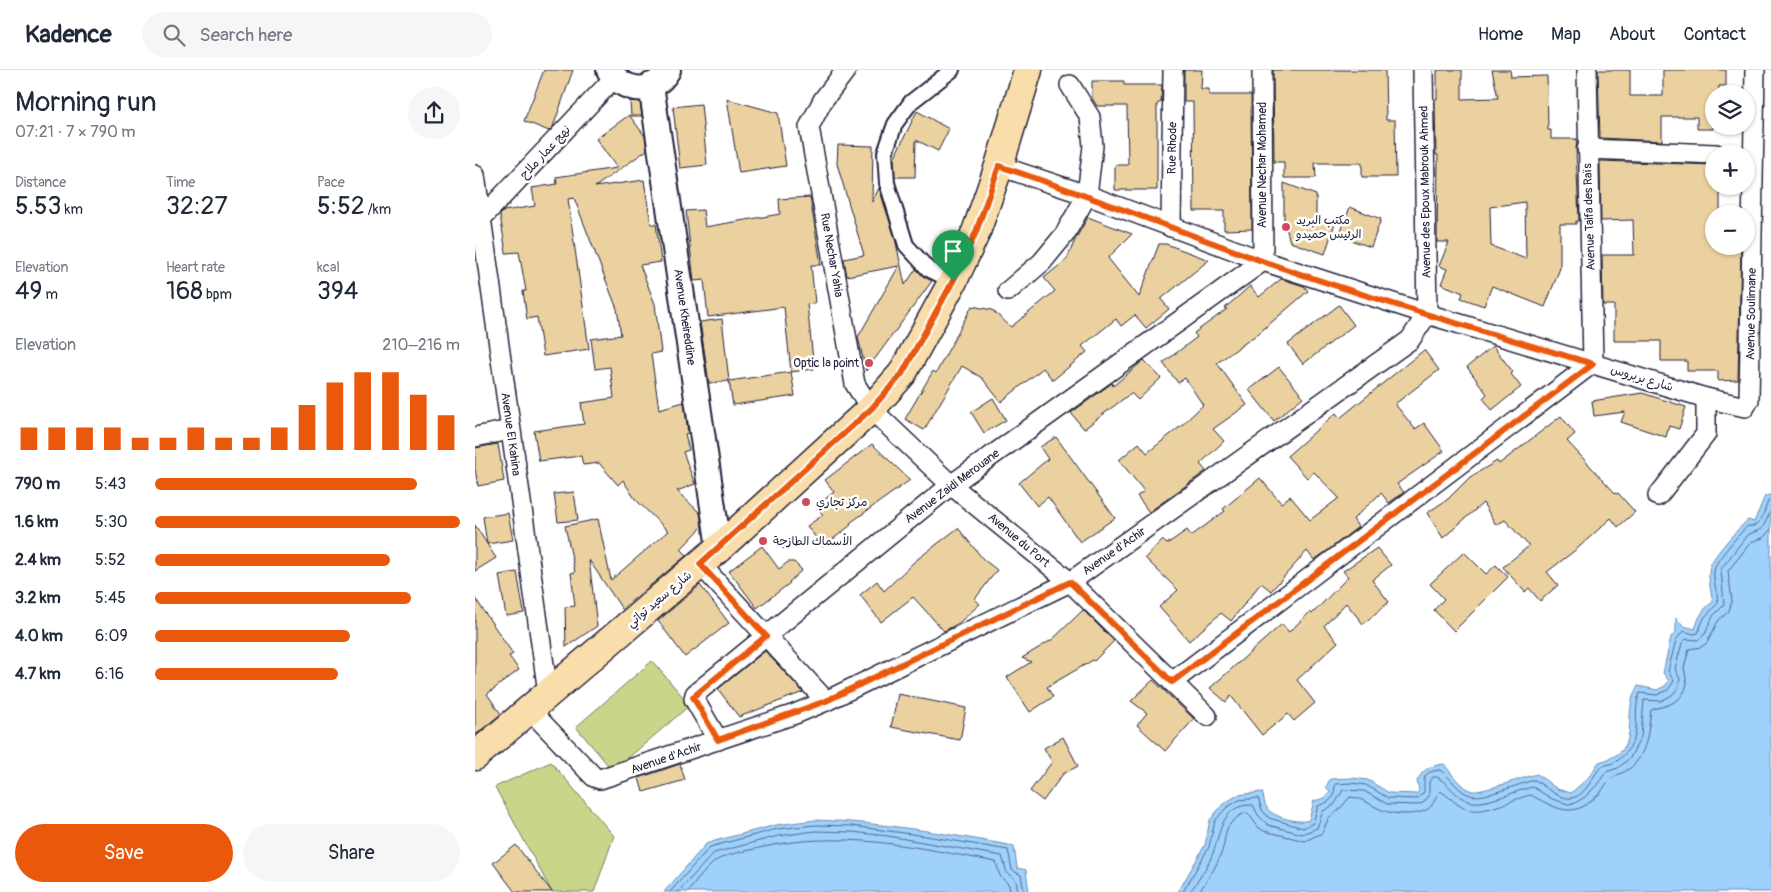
<!DOCTYPE html>
<meta charset="utf-8">
<style>
body{margin:0;font-family:Pangolin,"Playpen Sans Arabic",sans-serif;background:#f6f6f7;color:#1f2937;height:100vh;display:flex;flex-direction:column;font-size:19px;white-space:nowrap}
*{box-sizing:border-box;margin:0}
p{font-size:16px;color:#747a83}
.icon{flex:none;width:28px;height:28px;fill:none;stroke:currentColor;stroke-width:2;stroke-linecap:round;stroke-linejoin:round}
.map{position:relative;flex:1;overflow:hidden}
.side{display:flex;flex-direction:column;background:#fff;width:475px}
.side>*{flex:none}
.fabs{position:absolute;left:1230px;top:15px;display:grid;gap:10px}
.fabs a{display:grid;place-items:center;width:50px;height:50px;border-radius:50%;background:#fff;box-shadow:0 1px 4px #0004;font-size:25px}
.pin{position:absolute;display:grid;place-items:center;width:42px;height:42px;color:#fff;margin:-51px -21px;border-radius:50% 50% 50% 0;rotate:-45deg;box-shadow:0 0 5px #0007}
.pin .icon{rotate:45deg}
.round{display:grid;place-items:center;flex:none;width:52px;height:52px;border-radius:26px;background:#f6f6f7}
.head{display:flex;align-items:center;justify-content:space-between;height:85px;padding:0 15px}
h1{font-size:28px;font-weight:600;line-height:38px}
.stats{display:grid;grid-template-columns:repeat(3,1fr);gap:8px;height:85px;padding:5px 15px}
.stats div{display:grid;align-content:center}
.stats b{font-size:25px;font-weight:600}
.stats small{font-size:14px;font-weight:400}
.stats p{font-size:14px}
.chart{height:140px;padding:10px 15px}
.chart p{display:flex;justify-content:space-between}
.chart svg{width:100%;height:90px;margin-top:5px;stroke:#ea580c;stroke-width:6}
.button{display:flex;gap:10px;margin-top:auto;padding:10px 15px}
.button a{flex:1;height:58px;border-radius:30px;background:#ea580c;color:#fff;font-size:20px;font-weight:600;line-height:58px;text-align:center}
.button a+a{background:#f6f6f7;color:#1f2937}
ul{padding:0 15px;list-style:none;font-size:16px}
li{display:grid;grid-template-columns:80px 60px 1fr;align-items:center;height:38px}
li i{height:12px;border-radius:6px;background:#ea580c}
header{display:flex;align-items:center;gap:30px;box-sizing:border-box;height:70px;padding:0 25px;background:#fff;border-bottom:1px solid #e0e1e3}
header strong{font-size:24px}
nav{display:flex;gap:28px;margin-inline-start:auto;font-size:18px}
.search{width:350px;height:45px;background:#f6f6f7;display:flex;align-items:center;gap:12px;box-sizing:border-box;padding:0 18px;border-radius:28px;color:#747a83;font-size:19px}
main{display:flex;flex:1;min-height:0}
.map>svg:first-child{display:block}
.green{fill:#c9d68a;stroke:#767c62}
.water{fill:#9ed1fb;stroke:#6c8bae}
.lines{fill:none;stroke-linecap:round;stroke-linejoin:round}
.shore{stroke:#546888;stroke-width:1}
.building{fill:#ebd1a0;stroke:#22223b;fill-rule:evenodd}
.pedestrian-casing{stroke:#22223b;stroke-width:18}
.minor-casing{stroke:#22223b;stroke-width:22}
.tertiary-casing{stroke:#22223b;stroke-width:28}
.primary-casing{stroke:#22223b;stroke-width:31}
.pedestrian{stroke:#fff;stroke-width:14}
.minor{stroke:#fff;stroke-width:19}
.tertiary{stroke:#fff;stroke-width:24}
.primary{stroke:#f9ddab;stroke-width:28}
.route-casing{stroke:#fff;stroke-width:10}
.route{stroke:#ea580c;stroke-width:6}
.poi-dot{fill:#d1495b;stroke:#fff;stroke-width:2}
.labels{text-anchor:middle;stroke-width:5;stroke-linejoin:round;paint-order:stroke}
.street-label{font-size:12px;fill:#22223b;stroke:#fff}
.poi-label{font-size:12px;fill:#22223b;stroke:#fff;text-anchor:start}
</style>
<header>
<strong>Kadence</strong>
<div class="search"><svg class="icon" aria-label="search" viewBox="0 0 24 24"><circle cx="10" cy="10" r="6"/><path d="M15 15l6 6"/></svg>Search here</div>
<nav><a>Home</a><a>Map</a><a>About</a><a>Contact</a></nav>
</header>
<main>
<section class="side">
<div class="head"><div><h1>Morning run</h1><p>07:21 · 7 × 790 m</p></div><a class="round"><svg class="icon" aria-label="share" viewBox="0 0 24 24"><path d="M12 15V3M7 8l5-5 5 5M5 13v7h14v-7"/></svg></a></div>
<div class="stats">
<div><p>Distance</p><b>5.53<small> km</small></b></div>
<div><p>Time</p><b>32:27</b></div>
<div><p>Pace</p><b>5:52<small> /km</small></b></div>
</div>
<div class="stats">
<div><p>Elevation</p><b>49<small> m</small></b></div>
<div><p>Heart rate</p><b>168<small> bpm</small></b></div>
<div><p>kcal</p><b>394</b></div>
</div>
<div class="chart"><p><span>Elevation</span>210–216 m</p>
<svg viewBox="0 0 160 44" preserveAspectRatio="none"><path d="M5 44V33M15 44V33M25 44V33M35 44V33M45 44V38M55 44V38M65 44V33M75 44V38M85 44V38M95 44V33M105 44V22M115 44V11M125 44V6M135 44V6M145 44V17M155 44V27"/></svg>
</div>
<ul>
<li><b>790 m</b>5:43<i style="width:86%"></i></li>
<li><b>1.6 km</b>5:30<i style="width:100%"></i></li>
<li><b>2.4 km</b>5:52<i style="width:77%"></i></li>
<li><b>3.2 km</b>5:45<i style="width:84%"></i></li>
<li><b>4.0 km</b>6:09<i style="width:64%"></i></li>
<li><b>4.7 km</b>6:16<i style="width:60%"></i></li>
</ul>
<div class="button"><a>Save</a><a>Share</a></div>
</section>
<div class="map">
<svg width="1296" height="822" viewBox="0 0 1296 822">
<rect width="100%" height="100%" fill="#fff"/>
<filter id="ink" filterUnits="userSpaceOnUse"><feTurbulence type="fractalNoise" baseFrequency=".02" numOctaves="2"/><feDisplacementMap in="SourceGraphic" scale="10" xChannelSelector="R" yChannelSelector="G"/><feConvolveMatrix kernelMatrix="1 2 1 2 8 2 1 2 1" color-interpolation-filters="sRGB"/></filter>
<g filter="url(#ink)">
<!-- green -->
<g class="green">
<path d="M177,591L215,635L138,701L101,657Z"/>
<path d="M76,692L139,766L119,822H77L20,717Z"/>
</g>
<!-- water -->
<g class="water">
<path d="M1296,425V822H703L730,775L735,750L748,734L763,725L787,722C789,727 789,734 792,738C797,747 825,754 834,750L839,731L850,728L855,722L851,717L855,709L877,708L893,710L914,723L942,724L944,720L942,711C949,698 955,696 969,694C976,703 986,718 997,721C1005,723 1050,707 1062,704L1082,719L1096,723L1113,708L1124,692C1163,682 1151,660 1157,630C1158,625 1161,620 1163,616L1182,620L1190,616L1194,611L1188,603L1196,567L1201,562V548L1209,556L1220,559C1224,547 1227,539 1238,532C1236,521 1232,507 1235,496C1238,486 1264,457 1273,450L1279,452L1290,426Z"/>
<path d="M340,750C407,752 473,764 539,776L542,798L551,800L554,822H189L232,773L301,755Z"/>
</g>
<g class="lines">
<!-- shore -->
<g class="shore">
<path d="M195,822L235,777L302,759L340,755L377,756L451,766L533,780L537,800L546,805L549,822"/>
<path d="M203,822L239,783L303,766L340,761L377,762L413,766L527,786L532,803L541,810L543,822"/>
<path d="M213,822C220,813 234,794 244,789C256,783 271,781 284,778C365,759 441,777 521,792L525,806L534,815L535,822"/>
<path d="M708,822L734,777L740,751L751,738L764,730L783,728L787,740L794,748L828,758L838,753L843,736L853,732L859,726L860,714L877,713L891,715L913,728L942,729L949,722C949,707 947,702 965,700C976,707 982,721 995,725C1008,730 1045,713 1060,710C1070,716 1084,730 1097,728C1112,725 1117,706 1126,697C1130,694 1136,695 1140,692C1149,688 1158,674 1160,665C1163,650 1159,636 1165,623L1182,625L1193,620L1199,611L1193,601L1201,570L1208,561L1219,564L1223,563L1229,548L1243,533C1243,522 1236,508 1240,497C1242,490 1266,461 1273,456C1286,459 1289,442 1293,431L1296,430"/>
<path d="M715,822C722,811 731,800 736,788C746,766 744,734 778,735L783,745L793,755L827,764L842,758L848,741L859,735L868,720L889,721L912,734L942,735L948,733L954,726V712L958,707H962C973,713 980,726 993,731C1008,737 1041,720 1058,717L1077,729L1093,734L1100,733L1110,727L1122,715L1131,702L1143,698L1155,688L1166,667L1169,630L1186,631L1197,625L1203,618L1205,609L1200,599L1207,573L1211,569L1223,570L1230,564L1238,546L1249,535L1246,499L1272,465L1287,459L1296,441"/>
<path d="M724,822C733,809 742,796 747,781C750,774 749,766 752,759C756,751 766,743 773,743L783,757L789,761L830,771L847,763L854,747L863,741L875,727C888,728 895,735 907,740C918,745 942,746 953,739C960,734 960,726 965,721C974,726 981,735 991,739C1011,745 1036,729 1056,725C1086,741 1099,750 1126,722C1129,718 1131,713 1135,710C1139,705 1149,703 1154,699C1173,684 1173,661 1176,640C1192,635 1207,634 1212,614L1209,598L1214,579L1226,577L1232,573L1243,551L1254,541L1257,531L1253,501L1276,472L1288,468L1296,459"/>
</g>
</g>
<!-- building -->
<g class="building">
<path d="M69,0H98L78,57L74,61L49,51Z"/>
<path d="M709,0H727L726,19H734V25H776L777,159L749,160V141H719L718,32H709Z"/>
<path d="M798,0H910L911,50H920L921,107H887V93H840L841,108H809V92H799Z"/>
<path d="M962,0H987V29L1023,28L1017,0H1035L1036,7L1072,6L1073,60H1076V69H1102L1101,79L1104,151H1101V154H1085V198L1070,237L1017,216L1009,236L986,228L988,223L966,214L972,199L964,196L974,172H962L963,85H961L960,29H962ZM1050,132L1051,189L1016,176L1015,137Z"/>
<path d="M1123,0H1155V26H1188V0H1251V16H1244V24H1239L1238,59H1222V47H1187V71L1125,68Z"/>
<path d="M617,11H649V15H687L686,32L682,34V120H640V95H653L652,36H622L617,28Z"/>
<path d="M252,29L303,43L311,96L264,103Z"/>
<path d="M155,31L165,32L167,46H156Z"/>
<path d="M226,34L232,95L205,98L198,37Z"/>
<path d="M442,41L474,59L463,81L441,70L440,107H420L419,88Z"/>
<path d="M154,45L170,66L172,80L120,117L169,110L176,154H181L186,192L165,195L180,234L186,282L176,284L184,339L209,332L213,363L210,364L214,380L208,382L220,414L202,421L225,443L227,457L206,479L212,485L147,539L114,490L122,556L91,577L90,537L100,536L96,503L100,502L90,456L123,449L136,510L193,461L160,429L148,410L143,415L124,393L108,395L106,386L64,391L59,361L109,354L106,333L139,328L135,297L120,299L116,269L146,265L142,239L99,128L93,129L114,279L68,286L62,247L52,249L48,221H51L44,182L31,183L25,145L29,141L60,136L57,118L82,114L81,107L142,98L121,69Z"/>
<path d="M363,75L398,76L397,132L404,118L420,168L430,215L441,199L449,207L457,211L391,301L383,267L424,196L372,206L369,189L389,185L362,94Z"/>
<path d="M1125,91L1239,95V116H1245V144H1239V176H1266L1263,310L1243,311V301H1212V291H1186V271H1139V235H1128L1127,185H1159L1158,150L1126,151Z"/>
<path d="M809,113L841,125V148L860,153L850,184L815,172L809,150Z"/>
<path d="M335,127L346,195H336L340,233L332,234L339,299L316,302L309,237L233,247L229,210L219,211L211,141L228,140L230,157L305,144L304,129Z"/>
<path d="M875,137L906,149L896,177L864,166Z"/>
<path d="M613,147L657,164L633,188L664,227L684,174H691L734,190L686,229L694,239L671,258L660,245L646,256L641,249L607,276L612,282L578,310L568,298L526,332L507,308L487,296L449,360L430,349L458,301L461,303L497,236L517,240L536,257L580,221L569,208L592,189L600,170Z"/>
<path d="M806,209L829,216L833,221L784,263L742,293L772,335L738,359L749,371L725,394L731,401L674,442L662,426L669,421L644,390L664,373L672,383L706,356L728,335L710,308L703,313L688,293L722,267L719,263L752,239L750,238L775,216L784,227Z"/>
<path d="M864,235L879,255L828,294L813,274Z"/>
<path d="M247,249L254,311L234,313L225,252Z"/>
<path d="M1018,276L1038,302L1036,304L1046,317L1017,340L1008,328L1012,324L992,297Z"/>
<path d="M949,280L964,300L920,334L940,359L949,353L969,381L922,414L929,422L914,433L906,423L878,449L883,457L852,481L839,490L832,481L796,521L786,513L756,551L746,543L714,571L684,537L703,520L670,488L687,470L692,474L712,460L716,466L750,441L748,439L785,408L806,433L815,426L835,450L864,428L839,402L832,408L812,386L861,343L865,348Z"/>
<path d="M669,290L686,308L663,330L656,323L609,359L596,343L637,313L638,316Z"/>
<path d="M804,297L828,327L799,351L774,320Z"/>
<path d="M316,302L320,326L258,335L254,311Z"/>
<path d="M1167,323L1211,337L1204,359L1194,356L1191,367L1146,352L1150,342L1119,346L1117,331Z"/>
<path d="M518,328L531,350L509,363L496,342Z"/>
<path d="M1086,346L1100,364L1092,371L1141,424L1143,423L1160,442L1143,457L1136,448L1103,478L1072,502L1083,515L1065,531L1054,518L1050,522L1028,497L1054,476L1030,450L1021,455L1008,433L968,468L952,443L973,429L995,407L1022,391L1024,394Z"/>
<path d="M581,367L640,448L605,472L573,427L562,436L544,413L573,389L565,377Z"/>
<path d="M23,374L29,411L3,416L0,399V378Z"/>
<path d="M397,374L435,410L375,453L376,455L348,477L332,456L348,445L341,436L359,422L350,410Z"/>
<path d="M99,422L103,450L83,452L79,424Z"/>
<path d="M33,443L38,470L12,474L8,447Z"/>
<path d="M0,455L21,488L0,501Z"/>
<path d="M483,458L508,489L522,500L500,529L505,534L484,553L469,561L438,527L406,552L385,525L402,511L409,521L440,491Z"/>
<path d="M287,476L304,499L313,492H319L327,500L314,512L315,513L282,538L254,501Z"/>
<path d="M902,478L916,495L897,510L914,532L888,554L871,533L849,556L863,572L822,610L840,633L819,651L813,644L787,665L756,626L751,632L735,618L807,554L814,562L835,542L837,544L873,507L868,501Z"/>
<path d="M989,482L1011,504L1021,495L1033,507L979,561L959,540L969,529L955,514Z"/>
<path d="M42,502L49,543L31,546L24,505Z"/>
<path d="M225,515L254,553L210,587L183,551Z"/>
<path d="M0,528L38,584L34,586L44,600L12,624L26,644L0,665Z"/>
<path d="M608,540L639,571L619,591L618,590L572,617L578,627L555,642L532,607L556,592L547,588L578,569Z"/>
<path d="M290,581L328,622L264,647L243,619Z"/>
<path d="M678,610L719,649L690,681L662,655L672,643L656,631Z"/>
<path d="M423,624L491,638L485,670L416,657Z"/>
<path d="M588,667L603,696L588,704L568,731L555,721L577,692L569,678Z"/>
<path d="M205,694L210,710L168,722L164,708Z"/>
<path d="M41,775L77,822H40L18,793Z"/>
</g>
<g class="lines">
<!-- pedestrian casing -->
<g class="pedestrian-casing">
<path id="pedestrian" d="M477,0L436,32L420,54L410,83L412,113L431,175L453,199L478,211"/>
</g>
<!-- minor casing -->
<g class="minor-casing">
<g id="minor">
<path d="M371,0L348,30L334,57L380,314L396,339L476,415L595,512L732,646"/>
<path d="M1112,79L1241,84"/>
<path d="M524,96L612,125L788,191L952,244L1231,328L1270,337L1274,330L1280,0"/>
<path d="M0,105L73,623"/>
<path d="M0,155L139,8"/>
<path d="M696,157L698,0"/>
<path d="M533,221L567,192L590,164L612,125L618,76L615,47L595,15"/>
<path d="M0,367L35,360"/>
<path d="M1183,426L1231,364V328"/>
<path d="M225,494L351,631"/>
<path d="M697,612L1118,293L1112,0"/>
<path d="M54,639L119,707L125,709L320,644L351,631L595,512L935,270L952,244L948,0"/>
<path d="M243,670L219,629L220,624L476,415L788,191L787,0"/>
</g>
</g>
<!-- tertiary casing -->
<g class="tertiary-casing">
<g id="tertiary">
<path d="M134,0C149,23 178,26 193,0"/>
<path d="M176,15L244,478"/>
</g>
</g>
<!-- primary casing -->
<g class="primary-casing">
<path id="primary" d="M0,686L244,478L396,339L427,304L478,211L501,162L524,96L553,0"/>
</g>
<!-- pedestrian -->
<use href="#pedestrian" class="pedestrian"/>
<!-- minor -->
<use href="#minor" class="minor"/>
<!-- tertiary -->
<use href="#tertiary" class="tertiary"/>
<!-- primary -->
<use href="#primary" class="primary"/>
</g>
</g>
<g class="lines" filter="url(#ink)">
<!-- route casing -->
<g class="route-casing">
<path id="route" d="M524,96C612,125 699,159 787,191C896,229 1007,261 1118,294L697,612L595,512L351,631L243,670L218,627L291,566L225,494L396,339L427,304L478,211L501,162Z"/>
</g>
<!-- route -->
<use href="#route" class="route"/>
</g>
<!-- markers -->
<g class="poi-dot">
<circle cx="811" cy="157" r="5"/>
<circle cx="394" cy="293" r="5"/>
<circle cx="331" cy="432" r="5"/>
<circle cx="288" cy="471" r="5"/>
</g>
<g class="labels">
<!-- street labels -->
<g class="street-label">
<text transform="translate(697 78) rotate(-89)" y="4">Rue Rhode</text>
<text transform="translate(70 82) rotate(-47)" y="4">نهج عمار ملاح</text>
<text transform="translate(787 95) rotate(-90)" y="4">Avenue Nechar Mohamed</text>
<text transform="translate(950 122) rotate(-91)" y="4">Avenue des Epoux Mabrouk Ahmed</text>
<text transform="translate(1114 147) rotate(-92)" y="4">Avenue Taifa des Raïs</text>
<text transform="translate(357 185) rotate(80)" y="4">Rue Nechar Yahia</text>
<text transform="translate(1276 244) rotate(-89)" y="4">Avenue Soulimane</text>
<text transform="translate(210 247) rotate(82)" y="4">Avenue Kheireddine</text>
<text transform="translate(1167 308) rotate(17)" y="4">شارع بربروس</text>
<text transform="translate(36 364) rotate(82)" y="4">Avenue El Kahina</text>
<text transform="translate(477 416) rotate(-37)" y="4">Avenue Zaidi Merouane</text>
<text transform="translate(544 470) rotate(40)" y="4">Avenue du Port</text>
<text transform="translate(639 481) rotate(-35)" y="4">Avenue d'Achir</text>
<text transform="translate(184 529) rotate(-40)" y="4">شارع سعيد تواتي</text>
<text transform="translate(191 688) rotate(-19)" y="4">Avenue d'Achir</text>
</g>
<!-- poi labels -->
<g class="poi-label">
<text x="821" y="154">مكتب البريد<tspan x="821" dy="14">الرئيس حميدو</tspan></text>
<text x="384" y="297" text-anchor="end">Optic la point</text>
<text x="341" y="436">مركز تجاري</text>
<text x="298" y="475">الأسماك الطازجة</text>
</g>
</g>
</svg>
<div class="fabs">
<a><svg class="icon" aria-label="layers" viewBox="0 0 24 24"><path d="M12 4l9 5-9 5-9-5zM3 14l9 5 9-5"/></svg></a>
<a>+</a>
<a>−</a>
</div>
<div class="pin" style="left:478px;top:211px;background:#1e9e55"><svg class="icon" aria-label="arrive" viewBox="0 0 24 24"><path d="M6 21V4h12l-3 4 3 4H6"/></svg></div>
</div>
</main>
